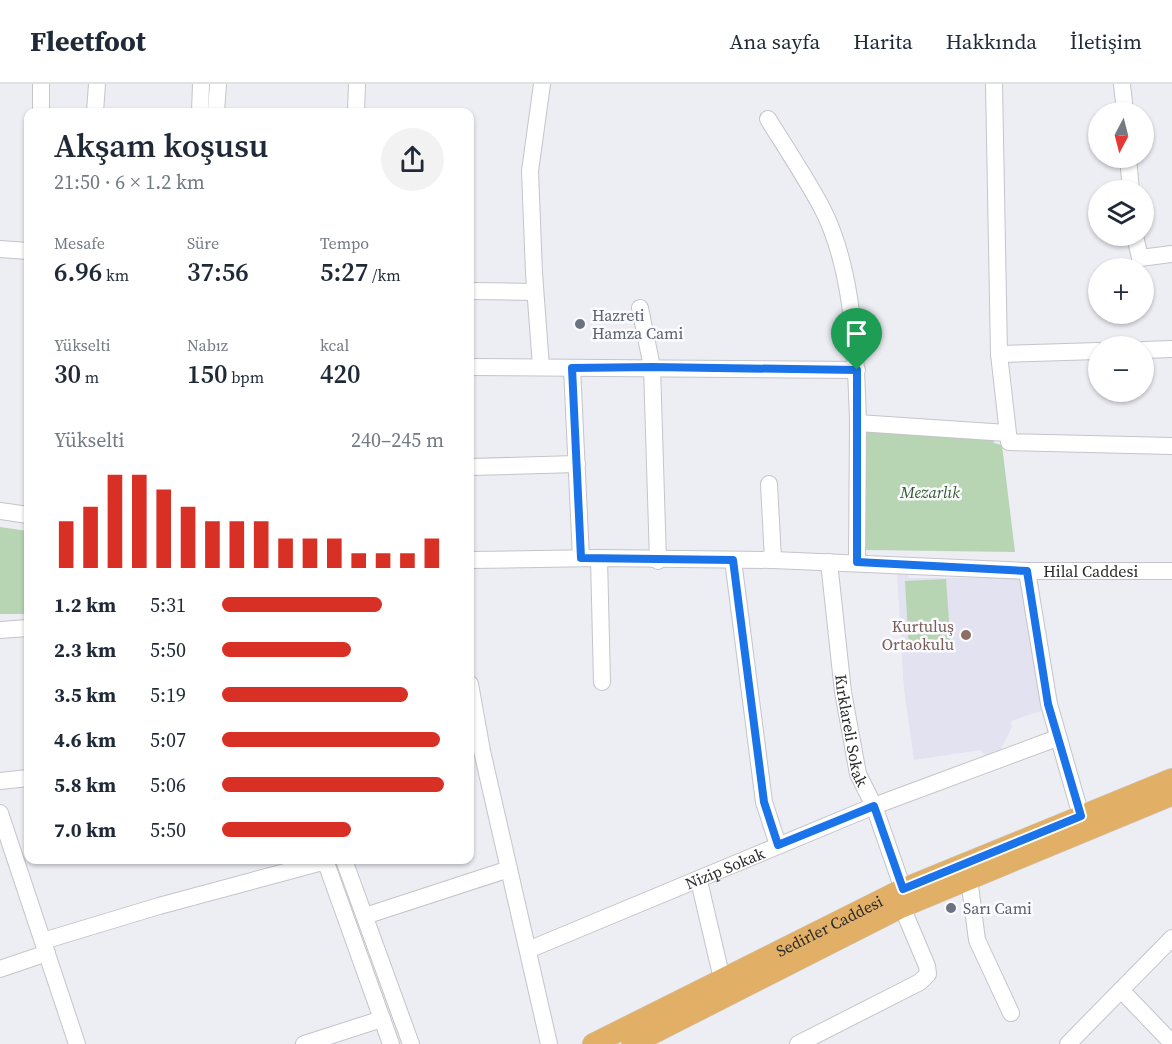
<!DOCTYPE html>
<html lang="tr">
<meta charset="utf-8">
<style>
body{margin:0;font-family:"Source Serif 4",serif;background:#f2f2f3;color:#1f2937;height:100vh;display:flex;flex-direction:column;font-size:22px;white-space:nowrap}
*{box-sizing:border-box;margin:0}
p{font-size:20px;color:#747a83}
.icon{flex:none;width:33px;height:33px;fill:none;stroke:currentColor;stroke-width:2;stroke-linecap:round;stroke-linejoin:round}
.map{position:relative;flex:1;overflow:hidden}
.drawer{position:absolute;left:24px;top:24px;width:450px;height:756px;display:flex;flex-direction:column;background:#fff;border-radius:12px;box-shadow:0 2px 4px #0004}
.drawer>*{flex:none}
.needle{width:39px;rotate:187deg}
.fabs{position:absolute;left:1088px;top:18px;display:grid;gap:12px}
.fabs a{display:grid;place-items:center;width:66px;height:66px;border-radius:50%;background:#fff;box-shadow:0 2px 4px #0004;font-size:30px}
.pin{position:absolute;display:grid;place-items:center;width:51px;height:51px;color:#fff;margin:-62px -26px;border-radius:50% 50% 50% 0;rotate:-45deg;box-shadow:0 0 6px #0007}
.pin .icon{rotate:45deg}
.round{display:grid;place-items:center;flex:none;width:63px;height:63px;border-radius:32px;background:#f2f2f3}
.headline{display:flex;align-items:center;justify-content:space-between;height:102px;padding:0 30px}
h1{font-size:33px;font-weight:600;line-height:45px}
.figures{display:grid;grid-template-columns:repeat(3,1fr);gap:9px;height:102px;padding:6px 30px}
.figures div{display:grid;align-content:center}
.figures b{font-size:26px;font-weight:600}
.figures small{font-size:16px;font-weight:400}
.figures p{font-size:16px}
.chart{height:168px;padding:12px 30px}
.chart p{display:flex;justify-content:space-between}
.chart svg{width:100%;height:108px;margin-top:6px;stroke:#d93025;stroke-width:6}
ul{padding:0 30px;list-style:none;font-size:20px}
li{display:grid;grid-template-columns:96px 72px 1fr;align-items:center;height:45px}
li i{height:15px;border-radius:8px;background:#d93025}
header{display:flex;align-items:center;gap:36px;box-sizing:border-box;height:84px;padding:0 30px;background:#fff;border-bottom:2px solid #e0e1e3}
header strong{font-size:28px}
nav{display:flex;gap:33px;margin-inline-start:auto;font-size:21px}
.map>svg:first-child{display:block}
.built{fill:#e2e2f0}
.green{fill:#b8d5b3}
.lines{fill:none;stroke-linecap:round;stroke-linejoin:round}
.minor-casing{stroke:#c4c4ca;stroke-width:18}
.major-casing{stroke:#ccc;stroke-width:22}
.minor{stroke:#fff;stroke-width:16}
.major{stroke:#e2af66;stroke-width:21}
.route-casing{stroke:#fff;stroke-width:12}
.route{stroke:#1a73e8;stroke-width:8}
.worship-dot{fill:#6b7280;stroke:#fbfbff;stroke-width:2}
.education-dot{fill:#8d6e63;stroke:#fbfbff;stroke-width:2}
.labels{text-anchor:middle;stroke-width:5;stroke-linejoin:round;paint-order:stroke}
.worship-label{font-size:16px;fill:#5b616d;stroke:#fbfbff;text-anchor:start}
.park-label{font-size:16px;font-style:italic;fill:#315a2b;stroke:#fbfbff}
.street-label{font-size:16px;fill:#2a2a2c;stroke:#fbfbff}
.education-label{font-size:16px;fill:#785e54;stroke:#fbfbff;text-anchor:end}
</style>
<header>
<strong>Fleetfoot</strong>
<nav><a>Ana sayfa</a><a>Harita</a><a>Hakkında</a><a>İletişim</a></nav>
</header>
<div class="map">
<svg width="1172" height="960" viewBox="0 0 1172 960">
<rect width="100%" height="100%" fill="#ededf4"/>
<!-- built -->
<path class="built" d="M897,489L908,490L909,494H1018L1021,498L1044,626L1011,637L1012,643L999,669L986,672L980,666L914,676L904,604Z"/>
<!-- green -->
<g class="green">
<path d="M866,346L992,352L994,359L1002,361L1015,468L866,466Z"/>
<path d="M0,443L28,447V530H0Z"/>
<path d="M946,495L951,564L909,567L905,497Z"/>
</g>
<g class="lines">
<!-- minor casing -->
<g class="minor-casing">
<g id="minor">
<path d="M41,0V28"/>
<path d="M994,0L999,270L1009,358L1172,362"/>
<path d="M1122,0L1125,28"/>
<path d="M95,28L97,0"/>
<path d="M200,28L201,0"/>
<path d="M216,28L218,0"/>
<path d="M356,28L357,0"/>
<path d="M768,35C786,64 806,94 822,124C854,186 856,271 858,339L1007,349"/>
<path d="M1128,74L1131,106"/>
<path d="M1135,152L1140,174L1172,170"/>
<path d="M0,165L28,167"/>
<path d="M470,207L535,208"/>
<path d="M640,224L652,283L658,477"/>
<path d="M1143,266L1172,265"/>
<path d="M999,270L1098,267"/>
<path d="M470,283L857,286"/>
<path d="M541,283L534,189L530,87L542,0"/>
<path d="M572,284L581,474"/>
<path d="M470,383L577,380"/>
<path d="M769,400L773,476"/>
<path d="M0,427L28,431"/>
<path d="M599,474L602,598"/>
<path id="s1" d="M470,476L599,474L773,476L1027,487H1172"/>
<path d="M733,476L764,718L778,761"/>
<path id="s2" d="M829,478L843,608L858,690L874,722L903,805"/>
<path d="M857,478L858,339"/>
<path d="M1027,487L1049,620L1081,732"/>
<path d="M0,546L28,544"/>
<path d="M470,600L482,667L549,960"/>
<path d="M0,697L28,694"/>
<path d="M0,729L77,960"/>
<path d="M325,776L391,960"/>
<path d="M344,776L411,960"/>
<path d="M969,794L977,856L1011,929"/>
<path d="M699,797L722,895"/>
<path d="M365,832L509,785"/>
<path d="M43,857L159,822L326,777"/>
<path id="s3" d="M528,866L874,722L1057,654"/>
<path d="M0,885L47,869"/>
<path d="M1121,906L1172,959"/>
<path d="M304,960L382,935"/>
<path d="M798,960L920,898L928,890L927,882L902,823"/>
<path d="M1068,960L1172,854"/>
</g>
</g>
<!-- major casing -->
<g class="major-casing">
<g id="major">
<path id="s4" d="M593,960L903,805L1172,695"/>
<path d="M632,960L902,823L1172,711"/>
</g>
</g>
<!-- minor -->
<use href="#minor" class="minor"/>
<!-- major -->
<use href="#major" class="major"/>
</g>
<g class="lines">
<!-- route casing -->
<g class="route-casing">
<path id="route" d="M652,283L857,286V478L1027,487L1048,620L1081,732L903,805L874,722L778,761L764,718L733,476L581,474L572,284Z"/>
</g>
<!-- route -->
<use href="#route" class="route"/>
</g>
<!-- markers -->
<g class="worship-dot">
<circle cx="580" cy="240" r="6"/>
<circle cx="951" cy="824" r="6"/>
</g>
<circle class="education-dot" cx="966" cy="551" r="6"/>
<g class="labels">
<!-- worship labels -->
<g class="worship-label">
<text x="592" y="237">Hazreti<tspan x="592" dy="18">Hamza Cami</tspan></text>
<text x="963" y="830">Sarı Cami</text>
</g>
<!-- park labels -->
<g class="park-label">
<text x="930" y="414">Mezarlık</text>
</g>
<!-- street labels -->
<g class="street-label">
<text dy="6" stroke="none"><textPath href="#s1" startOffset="621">Hilal Caddesi</textPath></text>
<text dy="6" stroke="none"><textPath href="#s2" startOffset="170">Kırklareli Sokak</textPath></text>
<text dy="6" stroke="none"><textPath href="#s3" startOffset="213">Nizip Sokak</textPath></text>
<text dy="6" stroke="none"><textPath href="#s4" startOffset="264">Sedirler Caddesi</textPath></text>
</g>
<!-- education labels -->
<g class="education-label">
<text x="954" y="548">Kurtuluş<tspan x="954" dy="18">Ortaokulu</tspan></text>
</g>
</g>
</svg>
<div class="fabs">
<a><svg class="needle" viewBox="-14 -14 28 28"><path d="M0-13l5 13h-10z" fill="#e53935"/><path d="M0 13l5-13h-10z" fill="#747a83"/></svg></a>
<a><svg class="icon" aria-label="layers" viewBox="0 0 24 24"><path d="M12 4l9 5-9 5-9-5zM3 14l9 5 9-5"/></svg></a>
<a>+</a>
<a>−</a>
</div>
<div class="pin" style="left:857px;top:286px;background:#1e9e55"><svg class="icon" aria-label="arrive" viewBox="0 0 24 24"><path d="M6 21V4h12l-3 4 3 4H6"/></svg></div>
<section class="drawer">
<div class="headline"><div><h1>Akşam koşusu</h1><p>21:50 · 6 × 1.2 km</p></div><a class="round"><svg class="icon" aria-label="share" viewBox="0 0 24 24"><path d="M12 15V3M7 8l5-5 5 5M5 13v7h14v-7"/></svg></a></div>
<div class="figures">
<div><p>Mesafe</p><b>6.96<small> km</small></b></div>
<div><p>Süre</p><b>37:56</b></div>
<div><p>Tempo</p><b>5:27<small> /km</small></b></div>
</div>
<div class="figures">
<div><p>Yükselti</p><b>30<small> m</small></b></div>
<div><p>Nabız</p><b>150<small> bpm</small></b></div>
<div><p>kcal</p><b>420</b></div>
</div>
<div class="chart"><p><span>Yükselti</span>240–245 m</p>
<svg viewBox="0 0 160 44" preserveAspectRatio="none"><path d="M5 44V25M15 44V19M25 44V6M35 44V6M45 44V12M55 44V19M65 44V25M75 44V25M85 44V25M95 44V32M105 44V32M115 44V32M125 44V38M135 44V38M145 44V38M155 44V32"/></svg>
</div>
<ul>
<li><b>1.2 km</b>5:31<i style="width:72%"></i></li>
<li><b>2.3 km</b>5:50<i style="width:58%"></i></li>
<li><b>3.5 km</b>5:19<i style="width:84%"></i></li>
<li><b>4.6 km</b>5:07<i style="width:98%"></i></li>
<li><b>5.8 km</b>5:06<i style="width:100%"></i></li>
<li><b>7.0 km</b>5:50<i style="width:58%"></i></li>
</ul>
</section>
</div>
